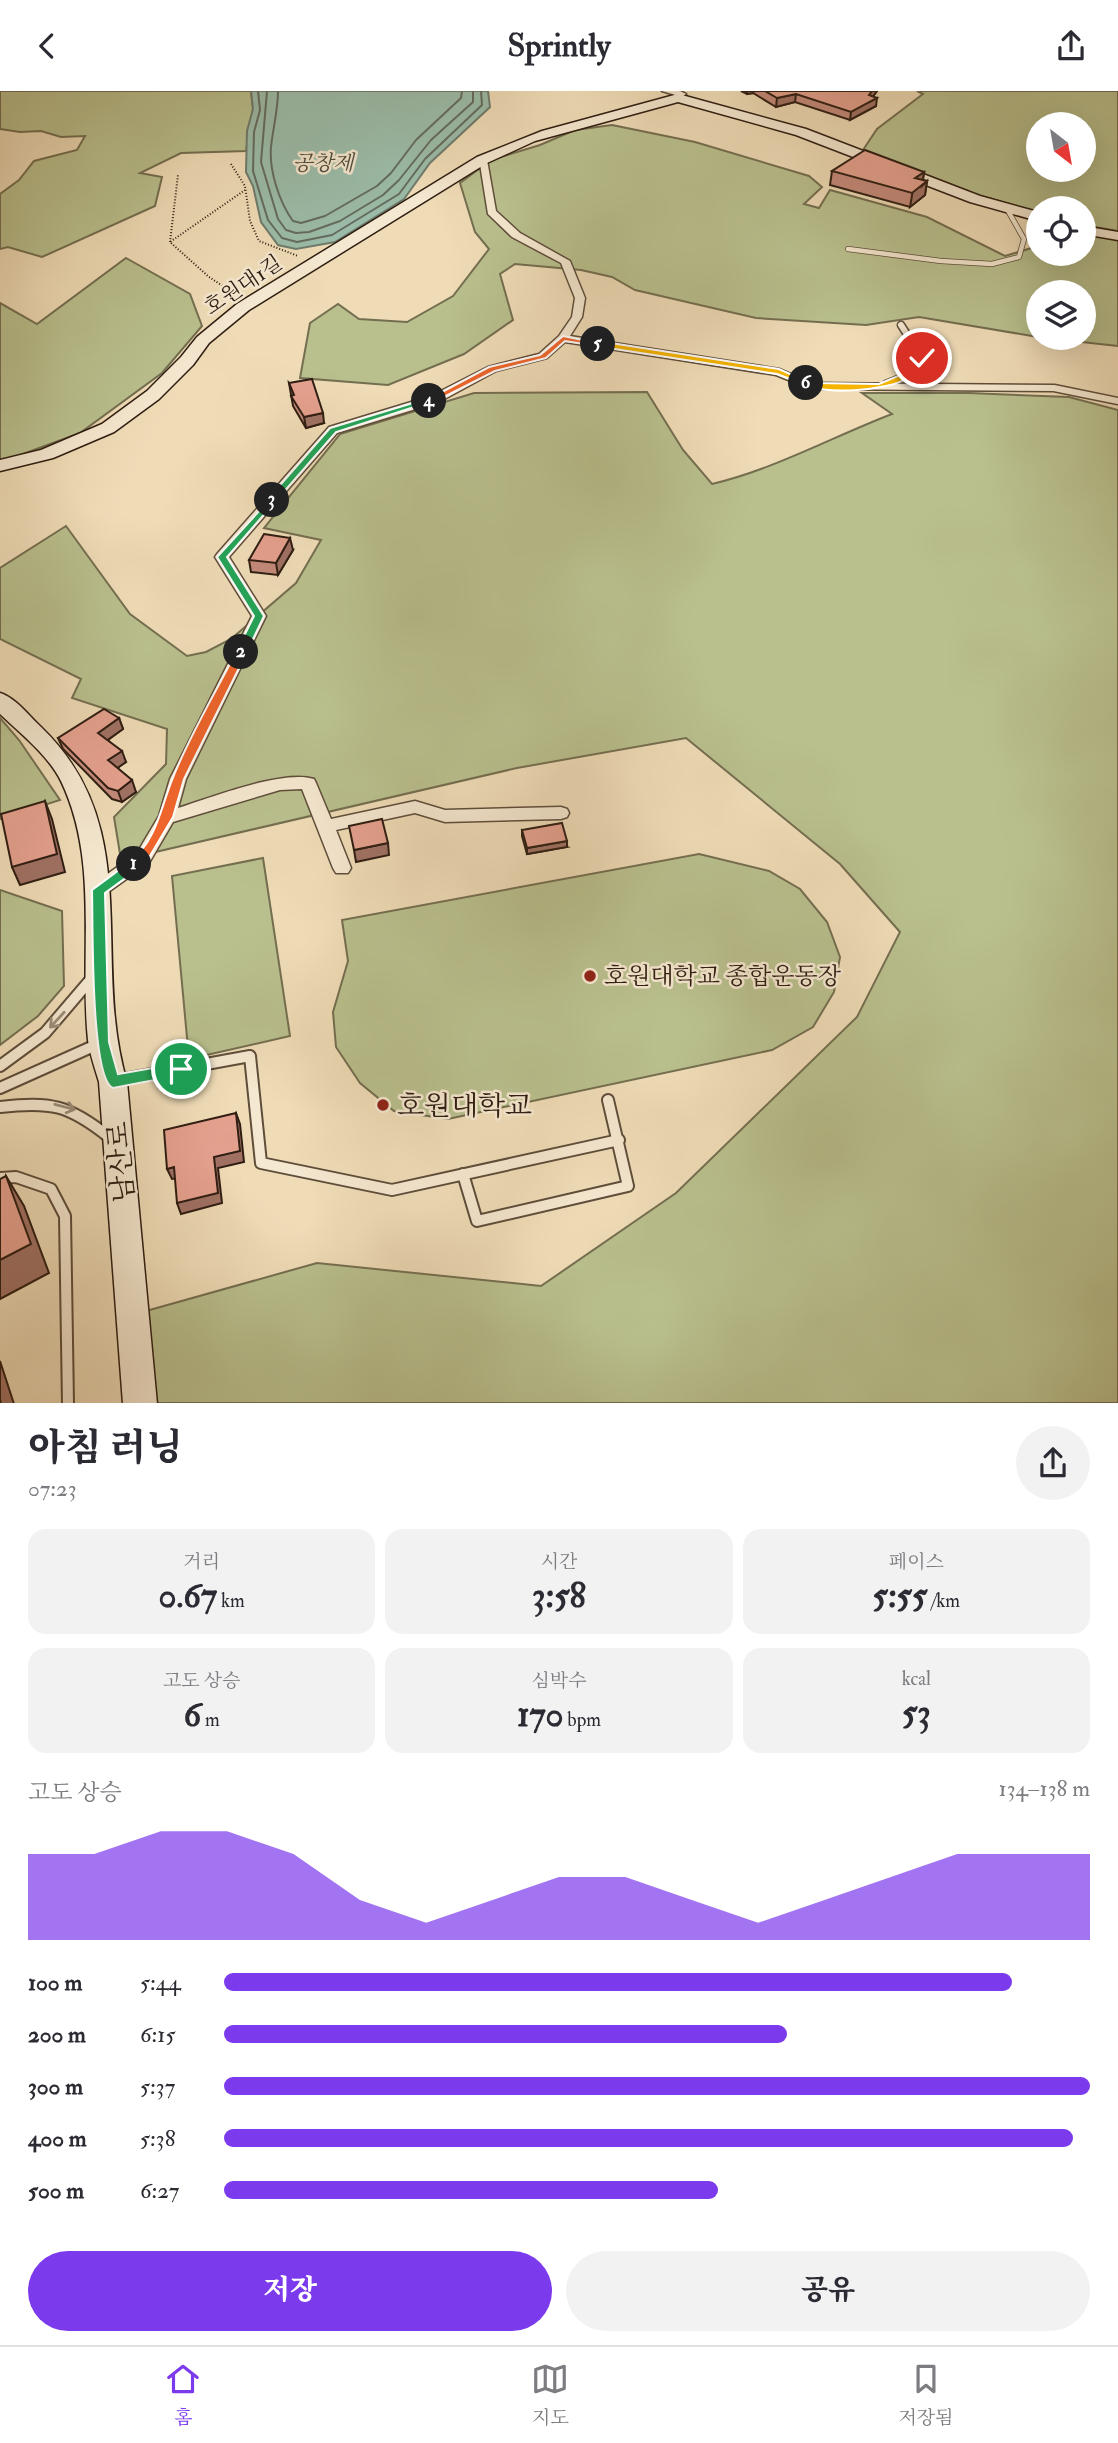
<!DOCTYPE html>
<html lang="ko">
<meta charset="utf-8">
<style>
body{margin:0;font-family:"IM FELL Double Pica","Noto Serif KR",serif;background:#f2f2f3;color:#2b2b33;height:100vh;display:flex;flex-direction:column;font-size:26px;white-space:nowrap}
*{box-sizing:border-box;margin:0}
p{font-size:23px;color:#7c7c81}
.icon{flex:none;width:38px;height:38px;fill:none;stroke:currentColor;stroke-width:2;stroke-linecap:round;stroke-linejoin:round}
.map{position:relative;height:1312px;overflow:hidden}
.details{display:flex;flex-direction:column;background:#fff;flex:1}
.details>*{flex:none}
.needle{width:46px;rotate:149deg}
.fabs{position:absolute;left:1026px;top:21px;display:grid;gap:14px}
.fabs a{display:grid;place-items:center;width:70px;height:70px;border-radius:50%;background:#fff;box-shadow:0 7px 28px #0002;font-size:35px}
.pin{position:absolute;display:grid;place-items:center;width:60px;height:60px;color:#fff;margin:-30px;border:4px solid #fff;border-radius:50%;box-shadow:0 2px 7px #0007}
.km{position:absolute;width:35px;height:35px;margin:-18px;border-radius:50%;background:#222;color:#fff;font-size:19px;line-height:35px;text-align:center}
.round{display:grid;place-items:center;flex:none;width:74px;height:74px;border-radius:37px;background:#f2f2f3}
.head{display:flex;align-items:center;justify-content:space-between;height:119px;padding:0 28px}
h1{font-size:38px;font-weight:800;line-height:52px}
.stats{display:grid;grid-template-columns:repeat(3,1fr);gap:10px;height:119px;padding:7px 28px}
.stats div{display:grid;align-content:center;border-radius:18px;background:#f2f2f3;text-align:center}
.stats b{font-size:35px;font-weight:800}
.stats small{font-size:19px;font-weight:400}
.stats p{font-size:19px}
.chart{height:196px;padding:14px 28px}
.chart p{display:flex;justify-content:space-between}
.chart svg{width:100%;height:126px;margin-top:7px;fill:#7c3aed;opacity:.7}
.button{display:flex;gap:14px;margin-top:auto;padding:14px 28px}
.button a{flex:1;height:80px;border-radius:42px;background:#7c3aed;color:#fff;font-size:28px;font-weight:800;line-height:80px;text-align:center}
.button a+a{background:#f2f2f3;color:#2b2b33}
ul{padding:0 28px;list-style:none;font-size:23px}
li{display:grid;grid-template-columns:112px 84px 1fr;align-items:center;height:52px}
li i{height:18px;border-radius:9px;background:#7c3aed}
header{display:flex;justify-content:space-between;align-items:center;height:91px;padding:0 28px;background:#fff;font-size:32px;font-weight:800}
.tab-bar{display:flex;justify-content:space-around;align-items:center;height:98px;border-top:2px solid #e1e1e2;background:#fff;font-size:19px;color:#7c7c81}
.tab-bar a{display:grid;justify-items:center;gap:4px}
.tab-bar .current{color:#7c3aed}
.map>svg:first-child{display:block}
.green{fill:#b9c08e;stroke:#746e50;stroke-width:2;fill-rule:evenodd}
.water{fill:#9bbca9;stroke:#6f7c6d;stroke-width:2}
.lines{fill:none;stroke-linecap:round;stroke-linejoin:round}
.shore{stroke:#646c5e;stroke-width:2}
.lane-far2-casing{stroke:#5e4d3b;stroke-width:6}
.lane-far1-casing{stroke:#5e4d3b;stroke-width:9}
.lane-casing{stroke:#5e4d3b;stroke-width:14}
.street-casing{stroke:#5e4d3b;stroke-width:3}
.secondary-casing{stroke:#2e1d12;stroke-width:3}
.path{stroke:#2e1d12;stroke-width:2;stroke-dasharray:1 2;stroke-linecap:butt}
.lane-far2{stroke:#f5e8d0;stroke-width:4.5}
.lane-far1{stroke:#f5e8d0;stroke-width:6}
.lane{stroke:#f5e8d0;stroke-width:10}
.street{fill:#f5e8d0;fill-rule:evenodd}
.secondary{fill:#f5e8d0;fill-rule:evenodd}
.wall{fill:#c58a7b;stroke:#2e1d12;stroke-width:2}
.shaded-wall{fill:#a07164;stroke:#2e1d12;stroke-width:2}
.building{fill:#e5a18f;stroke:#2e1d12;stroke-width:2}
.oneway{stroke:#9b8d7a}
.split-1{fill:#22a559;stroke:#fff;stroke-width:2}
.split-2{fill:#f0652b;stroke:#fff;stroke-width:2}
.split-3{fill:#22a559;stroke:#fff;stroke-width:2}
.split-4{fill:#22a559;stroke:#fff;stroke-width:2}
.split-5{fill:#f0652b;stroke:#fff;stroke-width:2}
.split-6{fill:#f5b400;stroke:#fff;stroke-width:2}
.split-7{fill:#f5b400;stroke:#fff;stroke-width:2}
.poi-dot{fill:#8f2418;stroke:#f5e8d0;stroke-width:2.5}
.labels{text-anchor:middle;stroke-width:5;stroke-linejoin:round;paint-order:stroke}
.far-water-label{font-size:21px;font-style:italic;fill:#4f4d3f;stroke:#f5e8d0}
.far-street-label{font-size:21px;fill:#2e1d12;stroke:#f5e8d0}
.poi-label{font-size:24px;fill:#2e1d12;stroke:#f5e8d0;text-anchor:start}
.near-poi-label{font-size:28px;fill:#2e1d12;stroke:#f5e8d0;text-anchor:start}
.near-street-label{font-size:28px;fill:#2e1d12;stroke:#f5e8d0}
</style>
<header><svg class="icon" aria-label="back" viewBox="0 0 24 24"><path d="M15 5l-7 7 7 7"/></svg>Sprintly<svg class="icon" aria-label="share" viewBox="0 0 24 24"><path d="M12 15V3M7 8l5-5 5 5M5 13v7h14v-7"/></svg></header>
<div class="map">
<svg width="1118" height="1313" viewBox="0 0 1118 1313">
<rect width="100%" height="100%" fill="#efdcb7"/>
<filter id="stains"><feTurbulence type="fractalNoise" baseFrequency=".00286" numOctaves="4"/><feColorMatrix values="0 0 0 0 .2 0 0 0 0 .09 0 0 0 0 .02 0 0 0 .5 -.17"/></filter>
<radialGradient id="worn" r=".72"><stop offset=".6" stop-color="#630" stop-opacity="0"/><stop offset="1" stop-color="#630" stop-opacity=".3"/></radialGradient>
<!-- green -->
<g class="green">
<path d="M0,0H251L253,18L246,60L181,62L140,82L162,86L155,115L42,166L8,156L0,158V103L19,89L34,70L77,59L85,45L61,46L41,40L20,41L0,38Z"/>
<path d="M917,0H1118V140L1083,134V117H1038V121L978,104L863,59L877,38L923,3ZM1038,33H1083V79H1038Z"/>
<path d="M612,34L695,51L809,85L822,96L804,113L819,117L830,99L927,126L1005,165L1038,155V163H1083V141L1118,147V255L1045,247H1083V201H1038V246L919,226L866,234L756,227L635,199L612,186L581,179L515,173L500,183L513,229L464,263L388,294L300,287L310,232L338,213L359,228L407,231L453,205L489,158L475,141L460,92L491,69L540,54L575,39Z"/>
<path d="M126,167L190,203L202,235L162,282L80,342L12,367L0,369V212L37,233Z"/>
<path d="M647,301L683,359L712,393C775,378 832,346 892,323L862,302H969L1069,306L1118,319V1312H157L146,1220L317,1172L541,1195L676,1102L857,926L900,841L840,773L686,647L517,677L121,769L114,726L166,673L167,638L72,607L81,588L0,548V477L66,435L130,523L187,565L206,561L231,548L296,492L321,449L264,437L340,343L474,302Z"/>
<path d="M0,627L19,649L60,709L0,728Z"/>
<path d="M699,763L769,780L800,798L827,831L840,866L834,901L813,936L772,959L448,1028L394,1020L360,992L336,956L333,921L348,870L342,829Z"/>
<path d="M263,767L290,945L189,968L172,785Z"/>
<path d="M0,799L62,820L64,895L38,925L0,954Z"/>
</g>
<!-- water -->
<path class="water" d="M251,0H488L490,16L430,72L404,108L335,151L296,158L278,154L261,131L253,95L246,81L247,40L253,18Z"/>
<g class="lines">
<!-- shore -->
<g class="shore">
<path d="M258,0L260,19L254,41L253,80L268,129L282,147L297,151L332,144L399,103L425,68L482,14L481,0"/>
<path d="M267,0L261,71L278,128L286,139L296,142L309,141L340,130L383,104L399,89L431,49L473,11V0"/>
<path d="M278,0C278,19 273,37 271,56C269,79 279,111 293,130L301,132L325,125L377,95L391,82L416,49L461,7L462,0"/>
</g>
<!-- lane-far2 casing -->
<g class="lane-far2-casing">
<path id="lane-far2" d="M848,158L941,170L992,173L1019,166L1024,148L1007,118"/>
</g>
<!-- lane-far1 casing -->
<g class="lane-far1-casing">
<g id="lane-far1">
<path d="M886,293L906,285L922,267L901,234"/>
<path d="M813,295L1054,297L1118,310"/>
</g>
</g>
<!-- lane casing -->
<g class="lane-casing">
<g id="lane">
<path d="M0,975L45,942L92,887"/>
<path d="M119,989L250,965L261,1072L392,1099L619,1049"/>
<path d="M0,997L96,954"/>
<path d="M0,1016C51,1010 69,1014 109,1046"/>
<path d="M463,1083L477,1130L628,1095L608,1009"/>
<path d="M0,1087L16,1086L51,1098L65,1125L68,1313"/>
</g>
</g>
<!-- street casing -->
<g class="street-casing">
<g id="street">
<path d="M662,0H680L686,3L682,6Z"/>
<path d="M479,67L487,69L496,120L520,142L570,170L585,207L582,226L570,245L779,278L819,295L813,299L776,284L565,251L547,267L496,280L439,311L337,342L229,466L266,525L186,688L178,717C210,707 283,678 314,688L316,692L331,728L415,710L445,719L561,716L567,718L569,722L567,726L561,728L445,731L415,722L336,739L351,777L348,782H336L333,777L302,698L280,699L173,731L149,772L104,804L98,806L92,804L89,799L92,794L137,762L159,725L170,688L252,525L215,466L217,463L329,336L431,305L488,276L539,263L559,245L572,226L575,207L561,172L512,146L488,123Z"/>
</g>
</g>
<!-- secondary casing -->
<g class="secondary-casing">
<g id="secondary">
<path d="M678,3L806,38L980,105L1038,121V130L970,111L796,44L678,11L535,50L487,72L249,219L209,252L193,274L159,308L114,341L53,367L0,380V369L41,359L102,333L147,300L181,266L197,246L237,213L477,66L542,40Z"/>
<path d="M1083,135L1118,141V149L1083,143Z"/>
<path d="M0,602C16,607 29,625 41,636C147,738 90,867 127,991L157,1313H123L99,991C95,977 90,964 88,949C79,864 100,771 61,690C48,664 21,643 0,623Z"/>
</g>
</g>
<!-- path -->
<g class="path">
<path d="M231,73L245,95L250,130L259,150L298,165"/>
<path d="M170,151L178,84"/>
<path d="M235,203L209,186L170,151L245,99"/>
</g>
<!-- lane-far2 -->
<use href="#lane-far2" class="lane-far2"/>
<!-- lane-far1 -->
<use href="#lane-far1" class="lane-far1"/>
<!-- lane -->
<use href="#lane" class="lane"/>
<!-- street -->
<use href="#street" class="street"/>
<!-- secondary -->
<use href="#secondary" class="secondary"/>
</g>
<!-- wall -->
<g class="wall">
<path d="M741,0H877L873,5L876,15L850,29L795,11L776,16L753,2L747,3Z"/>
<path d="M832,80L924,81L923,89L927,90L925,104L910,116L830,94Z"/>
<path d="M289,292L324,332L306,337L293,315Z"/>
<path d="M293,459L278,484L251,481L249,469Z"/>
<path d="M119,627L123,638L108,649L126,671L117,677L136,701L122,711L112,708L63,658L58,647Z"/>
<path d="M522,739L567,756L527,763L522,745Z"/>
</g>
<!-- shaded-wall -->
<g class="shaded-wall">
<path d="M747,0H754L753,2L747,3Z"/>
<path d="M872,0H877L869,11L877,7L876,15L850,29L851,21Z"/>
<path d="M796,3L795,11L776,16L777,7Z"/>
<path d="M924,81L922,95L927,90L925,104L910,116L915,87Z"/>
<path d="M323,322L324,332L306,337L304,326Z"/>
<path d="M290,447L293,459L278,484L276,472Z"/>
<path d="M119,627L123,638L102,653L98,642Z"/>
<path d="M122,660L126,671L112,681L108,669Z"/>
<path d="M132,689L136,701L122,711L118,700Z"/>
<path d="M45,710L52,728L65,781L20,794L12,776Z"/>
<path d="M567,750V756L527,763V757Z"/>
<path d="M388,752L389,764L356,771L354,759Z"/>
<path d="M236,1022L240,1033L244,1071L218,1077L222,1112L181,1123L177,1112L214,1066Z"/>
<path d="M174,1076L179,1087L172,1088L167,1078Z"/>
<path d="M6,1085L24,1115L49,1182L0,1208V1169Z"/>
<path d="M0,1270L14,1313H1L0,1308Z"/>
</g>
<!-- building -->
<g class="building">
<path d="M765,0H872L869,4L877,7L851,21L796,3L777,7Z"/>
<path d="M865,59L924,81L915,87L927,90L912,102L832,80Z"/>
<path d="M312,288L323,322L304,326L291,305L294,304L289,292Z"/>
<path d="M264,443L290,447L276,472L249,469Z"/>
<path d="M104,618L119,627L98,642L122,660L108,669L132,689L118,700L108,697L58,647Z"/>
<path d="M45,710L57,763L12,776L1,723Z"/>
<path d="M382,728L388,752L354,759L349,735Z"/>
<path d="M562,732L567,750L527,757L522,739Z"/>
<path d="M236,1022L240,1060L214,1066L218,1102L177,1112L174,1076L167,1078L164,1039Z"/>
<path d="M6,1085L31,1153L0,1169V1088Z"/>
</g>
<!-- one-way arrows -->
<defs><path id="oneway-shaft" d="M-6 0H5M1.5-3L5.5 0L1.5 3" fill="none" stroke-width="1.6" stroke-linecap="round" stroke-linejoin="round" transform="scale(1.75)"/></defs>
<g class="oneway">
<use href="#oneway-shaft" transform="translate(57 929) rotate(133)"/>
<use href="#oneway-shaft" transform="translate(65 1016) rotate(15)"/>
</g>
<!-- split-1 -->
<path class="split-1" d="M134,768L140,773L139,777L105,802L109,951L118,983L181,972L188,978L181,984L113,997C90,988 93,828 92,799Z"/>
<!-- split-2 -->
<path class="split-2" d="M241,557L247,561L184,688L173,726L147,770L139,777H130V770C156,751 161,716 172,689C189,645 215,603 236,561Z"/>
<!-- split-3 -->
<path class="split-3" d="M272,406L275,407V411L227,466L264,525L247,561L241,564L236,561L254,525L217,466Z"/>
<!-- split-4 -->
<path class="split-4" d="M426,308L433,310L336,341L275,411L267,409L330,337Z"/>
<!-- split-5 -->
<path class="split-5" d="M563,245L602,253L598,255L565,250L546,267L495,280L432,312L425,310L489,276L540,264Z"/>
<!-- split-6 -->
<path class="split-6" d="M598,250L779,278L810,292L806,294L777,283L595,255Z"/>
<!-- split-7 -->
<path class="split-7" d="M919,265L926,267C921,274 915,283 908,287C888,300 821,305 802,292L806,289L815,292L879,293L903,283Z"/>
<!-- markers -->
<g class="poi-dot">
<circle cx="590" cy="885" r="7"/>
<circle cx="383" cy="1014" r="7"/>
</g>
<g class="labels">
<!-- far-water labels -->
<g class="far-water-label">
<text x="323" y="79">공창제</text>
</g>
<!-- far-street labels -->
<g class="far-street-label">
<text transform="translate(243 194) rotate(-34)" y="7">호원대1길</text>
</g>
<!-- poi labels -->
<g class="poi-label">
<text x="604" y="893">호원대학교 종합운동장</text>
</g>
<!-- near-poi labels -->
<g class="near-poi-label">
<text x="397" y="1024">호원대학교</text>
</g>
<!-- near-street labels -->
<g class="near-street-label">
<text transform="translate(120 1071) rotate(-95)" y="10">남산로</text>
</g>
</g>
<rect width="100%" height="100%" filter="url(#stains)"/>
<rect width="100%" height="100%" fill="url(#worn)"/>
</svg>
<div class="fabs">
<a><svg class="needle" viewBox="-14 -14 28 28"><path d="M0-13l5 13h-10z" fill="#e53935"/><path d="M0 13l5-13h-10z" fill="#7c7c81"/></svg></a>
<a><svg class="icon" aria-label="locate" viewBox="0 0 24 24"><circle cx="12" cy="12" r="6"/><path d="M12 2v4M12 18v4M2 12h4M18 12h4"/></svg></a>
<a><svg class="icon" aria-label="layers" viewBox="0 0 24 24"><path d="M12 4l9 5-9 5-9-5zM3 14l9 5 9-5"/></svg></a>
</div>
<div class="pin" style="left:181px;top:978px;background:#1e9e55"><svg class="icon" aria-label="arrive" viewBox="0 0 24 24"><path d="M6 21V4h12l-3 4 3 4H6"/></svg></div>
<div class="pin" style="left:922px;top:267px;background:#d93025"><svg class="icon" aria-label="check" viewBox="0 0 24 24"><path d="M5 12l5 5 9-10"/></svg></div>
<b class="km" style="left:134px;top:773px">1</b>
<b class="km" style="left:241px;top:561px">2</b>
<b class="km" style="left:272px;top:409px">3</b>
<b class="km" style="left:429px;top:310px">4</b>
<b class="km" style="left:598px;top:253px">5</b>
<b class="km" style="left:806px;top:292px">6</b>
</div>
<section class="details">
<div class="head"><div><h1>아침 러닝</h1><p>07:23</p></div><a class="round"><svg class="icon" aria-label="share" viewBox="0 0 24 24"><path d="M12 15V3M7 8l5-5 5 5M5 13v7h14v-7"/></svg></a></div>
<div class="stats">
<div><p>거리</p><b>0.67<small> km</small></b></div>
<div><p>시간</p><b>3:58</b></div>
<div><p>페이스</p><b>5:55<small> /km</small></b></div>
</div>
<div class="stats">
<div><p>고도 상승</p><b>6<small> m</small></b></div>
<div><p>심박수</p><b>170<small> bpm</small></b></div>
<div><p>kcal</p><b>53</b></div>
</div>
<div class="chart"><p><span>고도 상승</span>134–138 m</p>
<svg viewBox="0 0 160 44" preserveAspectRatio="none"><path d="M0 44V14L10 14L20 6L30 6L40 14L50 30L60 38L70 30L80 22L90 22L100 30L110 38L120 30L130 22L140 14L150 14L160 14V44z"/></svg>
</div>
<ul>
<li><b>100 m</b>5:44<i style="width:91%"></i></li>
<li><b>200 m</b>6:15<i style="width:65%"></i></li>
<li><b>300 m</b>5:37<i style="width:100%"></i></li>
<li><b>400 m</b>5:38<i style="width:98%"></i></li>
<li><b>500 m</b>6:27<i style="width:57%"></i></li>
</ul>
<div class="button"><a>저장</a><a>공유</a></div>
</section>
<nav class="tab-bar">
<a class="current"><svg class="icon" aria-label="home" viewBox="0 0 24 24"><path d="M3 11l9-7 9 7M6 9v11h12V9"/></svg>홈</a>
<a><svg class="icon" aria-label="map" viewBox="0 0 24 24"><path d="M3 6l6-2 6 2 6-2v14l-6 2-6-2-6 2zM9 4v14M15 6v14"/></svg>지도</a>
<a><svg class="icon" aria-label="saved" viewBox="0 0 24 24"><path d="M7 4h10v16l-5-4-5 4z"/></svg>저장됨</a>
</nav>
